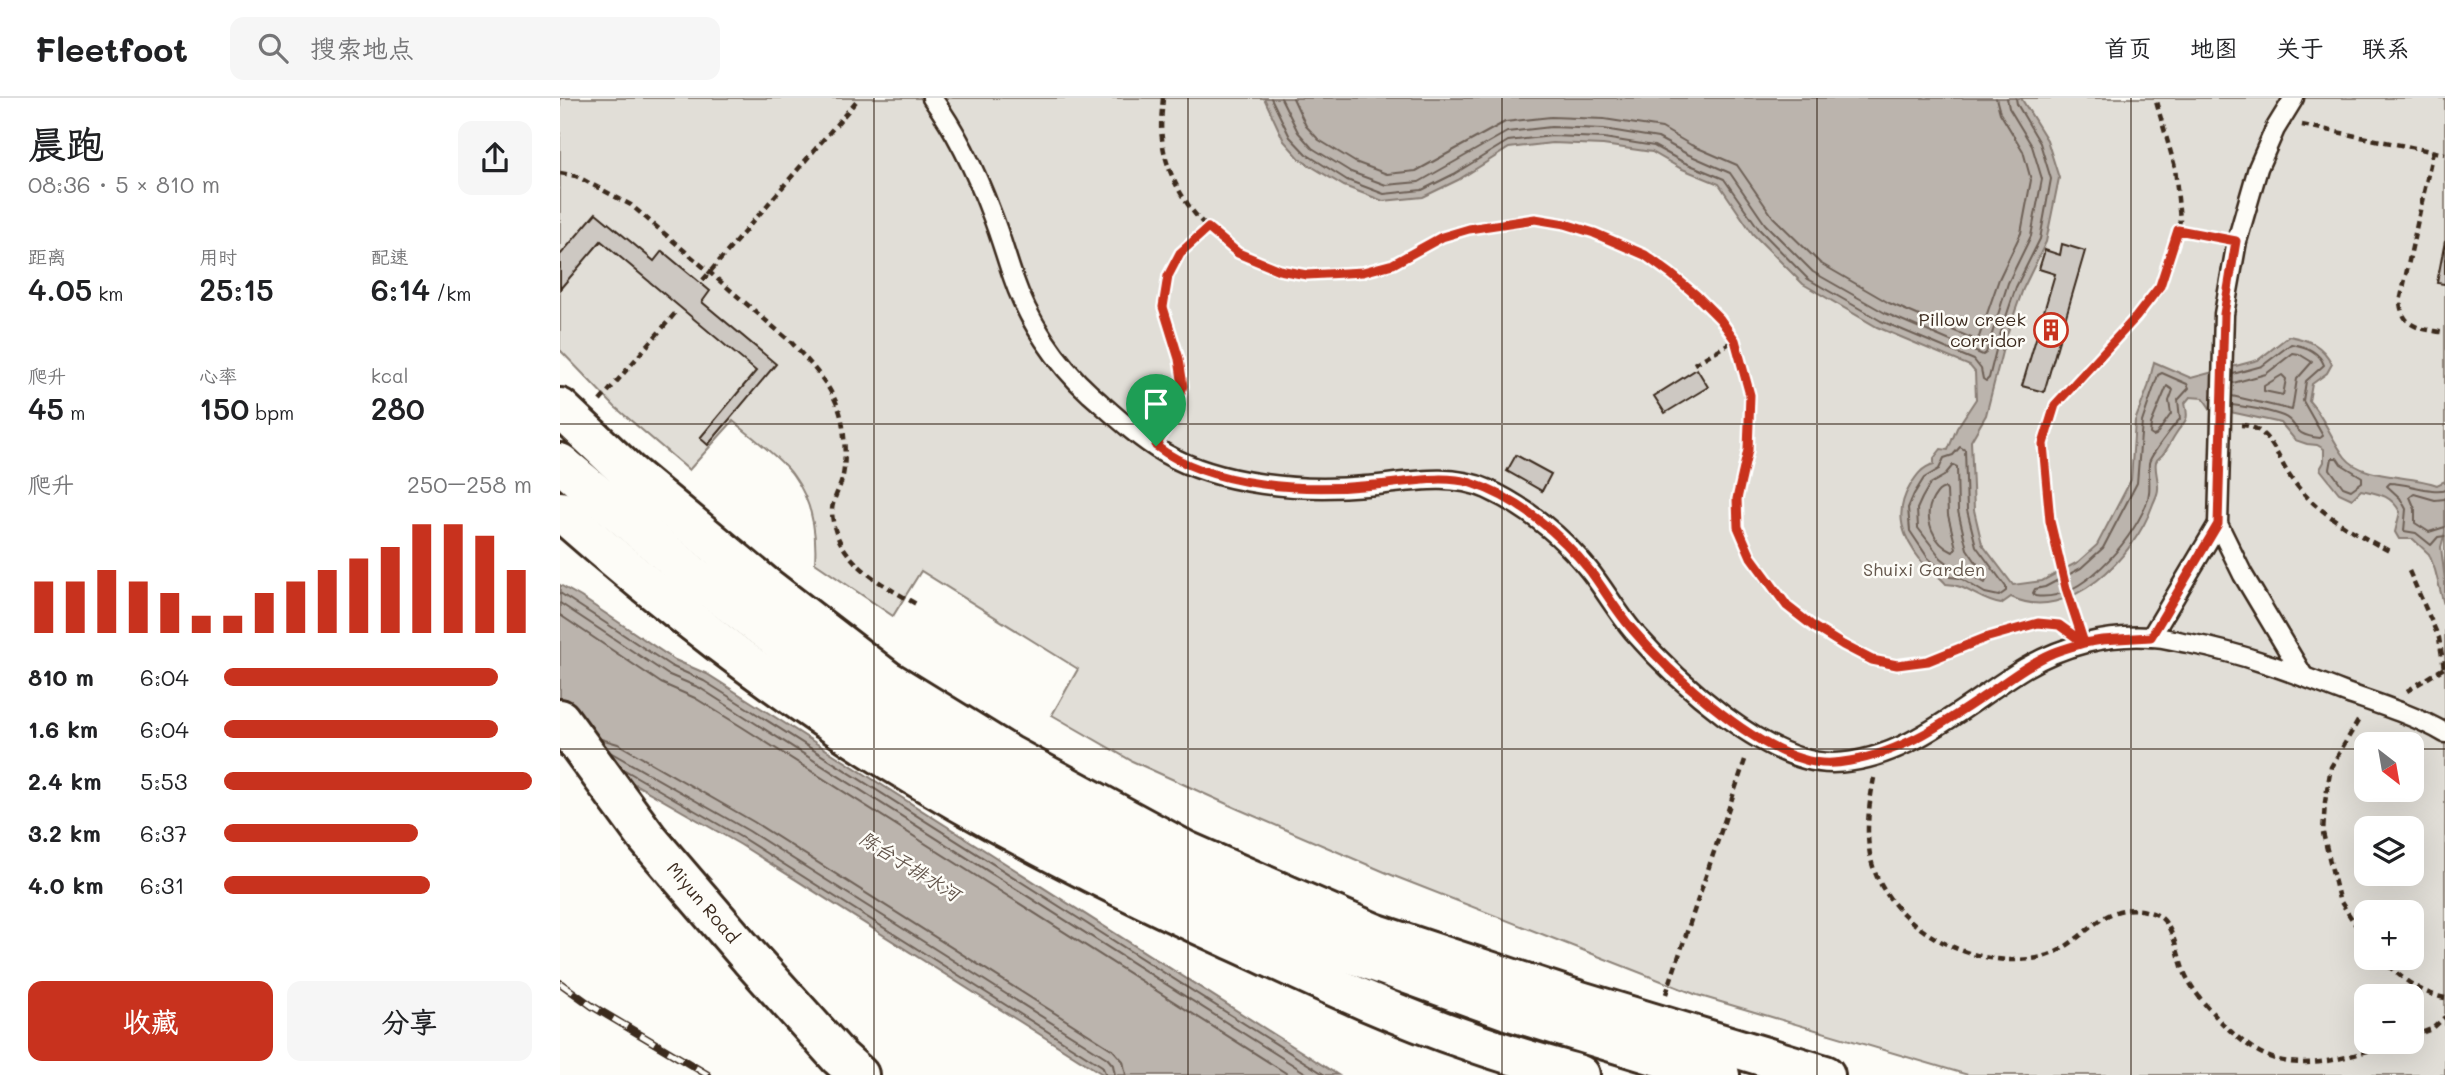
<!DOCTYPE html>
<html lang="zh">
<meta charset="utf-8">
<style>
body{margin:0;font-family:Mali,"LXGW WenKai TC",sans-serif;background:#f6f6f6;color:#202124;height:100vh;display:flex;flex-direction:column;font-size:26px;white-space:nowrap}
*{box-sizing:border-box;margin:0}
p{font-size:23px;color:#757577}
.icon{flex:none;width:38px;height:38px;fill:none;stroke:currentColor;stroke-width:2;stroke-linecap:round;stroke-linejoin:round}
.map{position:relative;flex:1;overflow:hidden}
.side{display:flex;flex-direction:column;background:#fff;width:560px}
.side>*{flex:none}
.needle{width:46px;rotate:149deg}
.controls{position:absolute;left:1794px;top:634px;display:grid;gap:14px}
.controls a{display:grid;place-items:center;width:70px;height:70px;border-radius:14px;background:#fff;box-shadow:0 7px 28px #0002;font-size:35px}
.pin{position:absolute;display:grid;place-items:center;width:60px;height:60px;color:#fff;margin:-72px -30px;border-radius:50% 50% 50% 0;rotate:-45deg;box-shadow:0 0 7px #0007}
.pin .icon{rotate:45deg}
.round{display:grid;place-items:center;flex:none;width:74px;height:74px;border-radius:14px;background:#f6f6f6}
.summary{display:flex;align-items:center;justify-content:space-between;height:119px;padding:0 28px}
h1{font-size:38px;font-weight:600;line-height:52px}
.stats{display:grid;grid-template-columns:repeat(3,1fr);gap:10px;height:119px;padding:7px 28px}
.stats div{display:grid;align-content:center}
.stats b{font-size:30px;font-weight:600}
.stats small{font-size:19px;font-weight:400}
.stats p{font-size:19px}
.chart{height:196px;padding:14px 28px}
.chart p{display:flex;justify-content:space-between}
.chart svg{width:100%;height:126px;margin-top:7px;stroke:#c8321e;stroke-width:6}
.primary-button{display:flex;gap:14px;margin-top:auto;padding:14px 28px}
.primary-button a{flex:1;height:80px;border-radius:14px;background:#c8321e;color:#fff;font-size:28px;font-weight:600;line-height:80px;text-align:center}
.primary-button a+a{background:#f6f6f6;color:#202124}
ul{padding:0 28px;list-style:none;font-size:23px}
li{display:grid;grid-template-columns:112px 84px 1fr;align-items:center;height:52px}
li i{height:18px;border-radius:9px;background:#c8321e}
header{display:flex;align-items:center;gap:42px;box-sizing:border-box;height:98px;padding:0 35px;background:#fff;border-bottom:2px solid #e0e0e0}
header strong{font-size:33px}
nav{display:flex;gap:38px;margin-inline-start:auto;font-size:24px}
.search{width:490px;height:63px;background:#f6f6f6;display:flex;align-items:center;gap:18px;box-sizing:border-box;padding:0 24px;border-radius:14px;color:#757577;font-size:26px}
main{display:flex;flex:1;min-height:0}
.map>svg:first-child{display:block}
.green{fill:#e1ded7;stroke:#8e847a;stroke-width:2;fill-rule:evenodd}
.water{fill:#bbb4ad;stroke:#887d74;stroke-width:2}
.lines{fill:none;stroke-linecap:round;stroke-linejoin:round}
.shore{stroke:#6e6157;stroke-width:2}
.building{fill:#cdc8c2;stroke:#3b2a1e;stroke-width:2}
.lane-casing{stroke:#3b2a1e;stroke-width:23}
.secondary-casing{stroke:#3b2a1e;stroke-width:44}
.highway-casing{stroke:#3b2a1e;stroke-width:44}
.path{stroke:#3b2a1e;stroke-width:4.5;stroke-dasharray:7 5;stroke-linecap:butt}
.lane{stroke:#fdfcf7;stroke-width:18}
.secondary{stroke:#fdfcf7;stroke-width:38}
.highway{stroke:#fdfcf7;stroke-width:38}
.rail-casing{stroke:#3b2a1e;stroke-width:8}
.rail{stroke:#fdfcf7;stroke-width:5;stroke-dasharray:16;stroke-linecap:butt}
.route-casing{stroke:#fff;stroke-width:14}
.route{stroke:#c8321e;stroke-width:9}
.grid{fill:none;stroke:#3b2a1e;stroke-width:2;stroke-opacity:0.55}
.labels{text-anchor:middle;stroke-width:5;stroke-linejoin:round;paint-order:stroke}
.poi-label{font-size:18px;fill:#3b2a1e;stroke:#fdfcf7;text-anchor:end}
.park-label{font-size:18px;fill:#64574c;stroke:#fdfcf7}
.street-label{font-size:18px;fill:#3b2a1e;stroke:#fdfcf7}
.water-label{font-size:19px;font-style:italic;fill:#615349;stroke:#fdfcf7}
</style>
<header>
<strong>Fleetfoot</strong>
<div class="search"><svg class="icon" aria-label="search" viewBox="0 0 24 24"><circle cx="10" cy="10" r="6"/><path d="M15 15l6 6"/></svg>搜索地点</div>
<nav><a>首页</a><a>地图</a><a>关于</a><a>联系</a></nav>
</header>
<main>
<section class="side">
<div class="summary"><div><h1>晨跑</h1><p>08:36 · 5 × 810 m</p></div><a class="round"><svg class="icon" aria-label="share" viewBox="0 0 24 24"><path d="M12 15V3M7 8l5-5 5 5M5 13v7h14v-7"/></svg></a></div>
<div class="stats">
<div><p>距离</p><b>4.05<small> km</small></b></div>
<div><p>用时</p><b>25:15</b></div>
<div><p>配速</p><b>6:14<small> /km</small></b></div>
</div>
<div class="stats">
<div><p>爬升</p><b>45<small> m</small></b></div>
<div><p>心率</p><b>150<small> bpm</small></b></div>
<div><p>kcal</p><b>280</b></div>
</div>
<div class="chart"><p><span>爬升</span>250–258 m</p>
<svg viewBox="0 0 160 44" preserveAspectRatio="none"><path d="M5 44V26M15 44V26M25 44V22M35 44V26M45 44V30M55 44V38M65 44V38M75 44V30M85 44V26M95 44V22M105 44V18M115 44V14M125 44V6M135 44V6M145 44V10M155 44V22"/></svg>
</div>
<ul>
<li><b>810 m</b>6:04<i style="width:89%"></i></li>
<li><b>1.6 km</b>6:04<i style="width:89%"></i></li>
<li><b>2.4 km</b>5:53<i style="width:100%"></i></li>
<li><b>3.2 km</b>6:37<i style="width:63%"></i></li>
<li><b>4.0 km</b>6:31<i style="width:67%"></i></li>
</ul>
<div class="primary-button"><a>收藏</a><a>分享</a></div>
</section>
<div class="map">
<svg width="1885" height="977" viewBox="0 0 1885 977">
<rect width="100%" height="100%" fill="#fdfcf7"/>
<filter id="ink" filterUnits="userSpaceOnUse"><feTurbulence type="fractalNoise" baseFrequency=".0143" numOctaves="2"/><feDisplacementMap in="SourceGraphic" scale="14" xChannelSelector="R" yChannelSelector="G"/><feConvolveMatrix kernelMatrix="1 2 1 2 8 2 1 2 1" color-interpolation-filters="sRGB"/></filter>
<g filter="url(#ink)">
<!-- green -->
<path class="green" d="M0,0H1885V977H1408L1137,897L834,778L678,711L572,663L492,617L518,571L361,473L333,518L255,465C257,434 252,403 233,377C222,361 189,337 173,323L129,372L55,309L0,252ZM1806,646H1852V691H1806ZM1806,730H1852V775H1806ZM1806,814H1852V859H1806ZM1806,898H1852V943H1806Z"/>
<!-- water -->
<g class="water">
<path d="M704,0H1461L1487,42L1499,80L1486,144L1463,191L1445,242L1426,317L1411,343L1414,412L1422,446L1453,487L1482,483L1518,464L1537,447L1571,382L1575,323L1588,289L1594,264L1631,280L1698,262L1729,238C1750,242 1762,247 1772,266L1767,275L1752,286L1749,303C1765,320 1771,341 1785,359C1803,382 1849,376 1877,387L1885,383V434L1881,449L1885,483V511L1875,472L1869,456L1853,441H1839L1835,434L1840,414C1831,397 1819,396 1801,392L1792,401L1779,395L1760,371L1764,364V351L1757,347L1747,346L1735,342L1721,325L1666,313L1654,316L1643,300L1630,299L1625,305C1630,325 1624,322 1615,337C1611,343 1608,350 1603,356C1601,359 1597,360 1596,364C1594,371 1599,383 1598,391C1598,396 1595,401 1593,406C1575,458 1509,527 1451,499L1441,506C1420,503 1405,486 1386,486C1379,477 1370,473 1362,464C1343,440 1333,416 1350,388C1356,378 1362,369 1374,366V360L1381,351L1388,352L1397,330L1416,301L1415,274L1410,268L1317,229L1243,186L1193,136L1159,86L1120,70L1092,54L1043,47L992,45L949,50L898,82L863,99L823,103L784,88L741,62L724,43Z"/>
<path d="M0,487L21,499L115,562L147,576L196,607L778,977H544L181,747L45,669L0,658Z"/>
</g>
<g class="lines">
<!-- shore -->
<g class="shore">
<path d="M711,0L730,39L746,56L787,82L824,96L862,92L894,76L948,43L992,38L1044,40L1094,48L1123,64L1164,81L1199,131L1248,181L1321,223L1414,262L1421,271L1423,281L1426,283L1429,280L1439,240L1456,189L1480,141L1491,81L1480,45L1457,6L1456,0"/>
<path d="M721,0L738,34L752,50L791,74L826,87L859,84L947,34L991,29L1044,31L1098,40L1127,56L1170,75L1205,126L1253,174L1325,215L1423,257L1426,255L1448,185L1471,138L1482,81L1472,48L1449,10L1447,0"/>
<path d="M733,0L746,28L759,42L795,64L827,76L856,73L945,24L991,19L1044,21L1102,30L1131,47L1177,67L1213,119L1260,165L1329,205L1416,242L1419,239L1439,181L1461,135L1471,82L1463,53L1440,15L1436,0"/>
<path d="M1602,275L1627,286L1629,290L1618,302L1620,321C1614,327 1590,358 1589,365C1588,380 1592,392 1586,407C1570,445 1520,505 1475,498L1473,495L1475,491L1485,489L1521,470L1543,450L1577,385L1582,324L1598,277Z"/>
<path d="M1722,277L1726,281L1723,297L1704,293V288Z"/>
<path d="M1607,288L1613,292L1609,303L1611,316L1596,337L1593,338L1590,336L1591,326Z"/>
<path d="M1672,298L1732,312L1737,281L1752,264L1739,256L1733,255L1706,276L1673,285"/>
<path d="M1672,307C1687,309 1708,312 1723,318C1740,325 1729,337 1760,340L1763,338L1743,303L1746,283L1764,267C1759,253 1745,248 1731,246L1702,268L1673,276"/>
<path d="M1400,349L1405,352L1407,412L1416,448L1446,489V493L1439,498L1425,495L1400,480L1390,479L1368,460L1350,433L1348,410L1354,396L1364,380L1379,371L1384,360L1393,357Z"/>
<path d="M1772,360H1777L1781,366L1802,379V384L1791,392L1783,389L1770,371Z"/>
<path d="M1393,367L1397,369L1398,413L1407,451L1427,480L1425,485L1403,472L1394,470L1381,460L1358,430L1357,411L1362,400L1370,386L1384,378Z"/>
<path d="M1385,390L1387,393L1388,417L1396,450L1393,454C1374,446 1362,420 1373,401C1377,395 1378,392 1385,390Z"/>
<path d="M1885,391C1875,396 1846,385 1830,385L1827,388L1840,400L1846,411L1844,433L1856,435L1871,447L1878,439L1885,438"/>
<path d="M1885,401L1875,402L1854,396L1850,399L1855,411V425L1869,434L1885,429"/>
<path d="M0,495L111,568L144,583L192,613L765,977"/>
<path d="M0,505L107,576L140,590L187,620L749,977"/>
<path d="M0,517L101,585L135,600L182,629L729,977"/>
<path d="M41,641L58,646L194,724L553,952L563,963L566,977"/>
<path d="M50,654L189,733L547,960L553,967L555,977"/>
<path d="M63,671L184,741L542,968L546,977"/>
</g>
</g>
<!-- building -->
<g class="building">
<path d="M36,115L94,163L102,153L150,193L142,204L216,266L148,347L140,340L196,273L41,143L0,191V157Z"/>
<path d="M1885,143V186L1877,185Z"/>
<path d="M1502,146L1525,153L1484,294L1462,288L1495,176L1479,171L1485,152L1500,157Z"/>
<path d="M1137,271L1148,289L1105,315L1094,298Z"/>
<path d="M956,357L991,376L982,393L947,373Z"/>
</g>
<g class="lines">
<!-- lane casing -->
<g class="lane-casing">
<g id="lane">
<path d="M372,0C397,34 417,77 432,117C440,137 446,159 453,179C468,223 496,265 530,296C553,316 577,339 604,355C660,387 742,394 806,388C845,385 889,374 927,391C966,409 1002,438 1029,472C1045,492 1057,514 1073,533C1115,581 1206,666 1273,665C1347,663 1404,607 1465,570C1502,548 1547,536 1591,539C1603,539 1616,543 1628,545C1683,555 1737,576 1789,596C1821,607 1856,618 1885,635"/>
<path d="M1734,0L1715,31L1698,70L1677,143L1664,216L1658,426L1683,477L1744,579"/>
<path d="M1591,539L1658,426"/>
</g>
</g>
<!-- secondary casing -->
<g class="secondary-casing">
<g id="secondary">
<path d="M0,310L69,375L205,488L327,582L449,657L626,753L814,835L1017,902L1265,977"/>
<path d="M0,365L133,477L270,581L340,629L419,678L630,787L781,852L947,912L1160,977"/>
<path d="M0,413C99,501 216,592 329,662C437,729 552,787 668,840C747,876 825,914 907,942C944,956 982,966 1020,977"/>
</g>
</g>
<!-- highway casing -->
<g class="highway-casing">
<g id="highway">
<path id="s1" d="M0,621L88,741L190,860L279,959L299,977"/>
</g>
</g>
<!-- path -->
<g class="path">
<path d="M603,0C602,13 600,27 602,40C605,73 625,109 650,132C689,168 731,179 783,175C800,174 819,173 835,165C850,158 864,146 881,139C918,123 978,118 1017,129C1039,136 1063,145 1084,156C1113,172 1160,213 1175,242C1187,266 1192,299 1190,326C1189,358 1171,399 1178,430C1193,488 1258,540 1311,561C1356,579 1406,546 1450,534C1468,529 1482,523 1501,528"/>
<path d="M1742,27L1885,56"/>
<path d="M1873,53L1840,204C1843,232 1862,230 1885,235"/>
<path d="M0,75L16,78L71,107L231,244C253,268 279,295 283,329C285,346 286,366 282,382C279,392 272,403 272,413C273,461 322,487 358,507"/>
<path d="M1618,132L1655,139"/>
<path d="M143,182L299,0"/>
<path d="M1134,266L1175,242"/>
<path d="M40,303L117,213"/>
<path d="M1681,327C1712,328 1718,365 1734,384C1758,416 1797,436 1831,454"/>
<path d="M607,329L613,318L623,288L619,261L603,209L608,178L620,155L648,130"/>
<path d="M1849,473L1879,540L1884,570"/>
<path d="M1517,524L1506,490L1490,423L1483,346L1495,307L1576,219L1600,188L1613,153L1620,122L1615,69L1595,0"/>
<path d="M1847,593L1884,570"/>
<path d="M1798,623L1771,669L1765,704L1763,735L1779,801L1806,843"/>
<path d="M1314,680C1308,711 1303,749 1317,779C1344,837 1420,873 1482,859C1525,849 1542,795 1595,816C1613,823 1617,855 1623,871C1630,890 1646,908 1660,923C1673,936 1689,950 1707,958C1746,975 1798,957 1836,943"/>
<path d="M1819,859C1839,878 1857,894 1885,900"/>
<path d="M1106,896L1186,659"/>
<path d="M1852,938L1872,931L1885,919"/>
</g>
<!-- lane -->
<use href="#lane" class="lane"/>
<!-- secondary -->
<use href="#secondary" class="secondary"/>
<!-- highway -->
<use href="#highway" class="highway"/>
<!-- rail casing -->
<g class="rail-casing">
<path id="rail" d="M0,885L32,908L148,977"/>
</g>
<!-- rail -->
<use href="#rail" class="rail"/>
</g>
</g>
<g class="lines" filter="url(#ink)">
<!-- route casing -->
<g class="route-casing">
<path id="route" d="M596,348C652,390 747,394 815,387C845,385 881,376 911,385C958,400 1001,436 1031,474C1045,493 1057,514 1072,531C1108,574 1188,646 1242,661C1257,666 1275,666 1290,663C1344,654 1389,622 1433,592C1453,578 1472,564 1493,555C1503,551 1514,548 1524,545L1506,490L1490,423L1483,346L1495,307L1576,219L1600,188L1618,132L1676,143L1664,216L1658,426L1591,539L1542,542L1524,545L1499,527L1478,525L1425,540L1368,563L1337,567L1312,562L1283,547L1254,529L1227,508L1191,459L1178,429L1177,401L1188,352L1190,297L1175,242L1160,221L1136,197L1111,176L1085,157L1034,135L1005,126L975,121L909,131L882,139L833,166L803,174L747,177L719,172L678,155L648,130L620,155L608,178L603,209L619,261L623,288L613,318L596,348"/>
</g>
<!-- route -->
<use href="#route" class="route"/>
</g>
<!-- grid -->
<path class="grid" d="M314,0V977M628,0V977M942,0V977M1257,0V977M1571,0V977M0,326H1885M0,651H1806M1852,651H1885"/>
<!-- icons -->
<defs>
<g id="building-ring" transform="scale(1.75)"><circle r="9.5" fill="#fdfcf7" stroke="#c8321e" stroke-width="1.5"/><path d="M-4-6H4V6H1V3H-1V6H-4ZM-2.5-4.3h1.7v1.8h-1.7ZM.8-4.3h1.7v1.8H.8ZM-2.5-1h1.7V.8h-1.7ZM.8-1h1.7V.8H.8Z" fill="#c8321e"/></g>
</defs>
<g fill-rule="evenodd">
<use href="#building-ring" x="1491" y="232"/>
</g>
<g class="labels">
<!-- poi labels -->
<g class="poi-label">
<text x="1466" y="228">Pillow creek<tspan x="1466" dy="21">corridor</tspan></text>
</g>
<!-- park labels -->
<g class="park-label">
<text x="1364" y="478">Shuixi Garden</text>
</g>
<!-- street labels -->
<g class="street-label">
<text dy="6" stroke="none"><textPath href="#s1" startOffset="233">Miyun Road</textPath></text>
</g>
<!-- water labels -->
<g class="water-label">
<text transform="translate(350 768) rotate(32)" y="7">陈台子排水河</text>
</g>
</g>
</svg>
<div class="controls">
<a><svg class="needle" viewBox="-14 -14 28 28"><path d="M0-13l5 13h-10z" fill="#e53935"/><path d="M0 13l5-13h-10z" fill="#757577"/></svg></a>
<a><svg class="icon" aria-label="layers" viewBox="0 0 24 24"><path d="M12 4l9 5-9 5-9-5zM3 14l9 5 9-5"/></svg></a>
<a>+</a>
<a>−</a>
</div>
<div class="pin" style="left:596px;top:348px;background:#1e9e55"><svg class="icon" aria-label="arrive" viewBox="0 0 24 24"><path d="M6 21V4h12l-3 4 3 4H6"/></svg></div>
</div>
</main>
